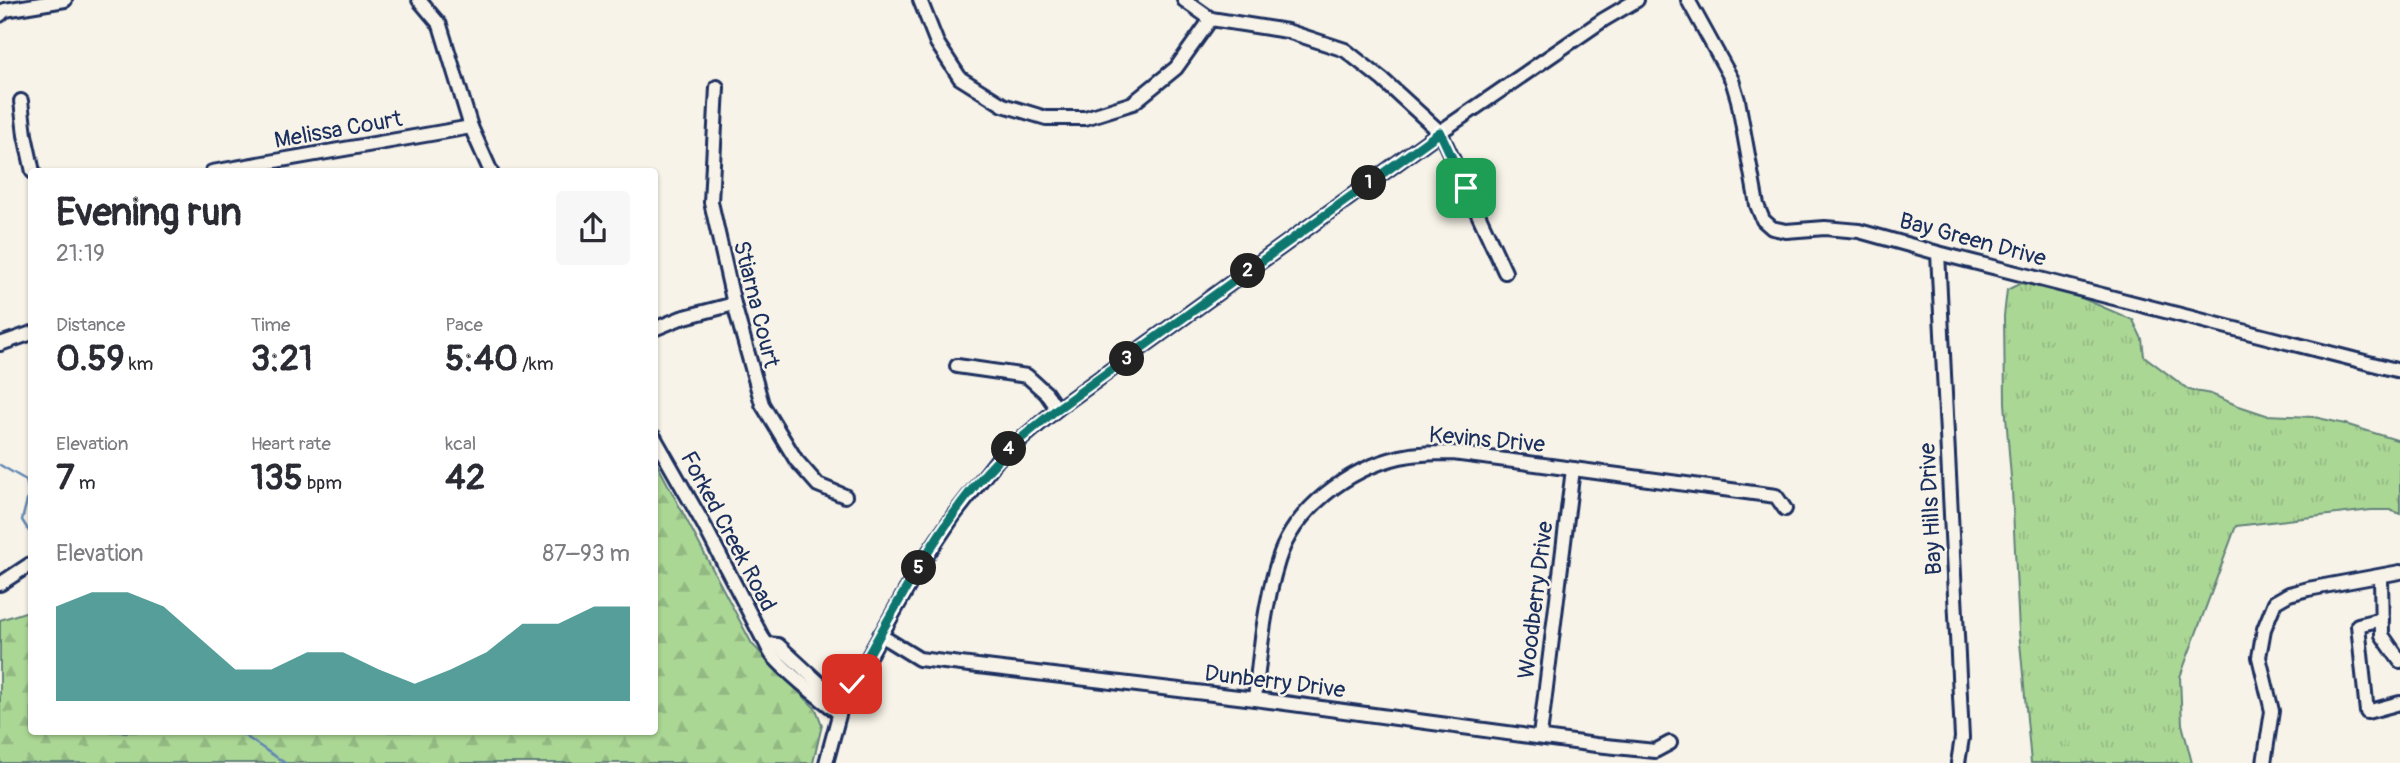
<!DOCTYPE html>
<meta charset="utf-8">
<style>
body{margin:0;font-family:Pangolin,sans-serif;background:#f7f7f7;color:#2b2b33;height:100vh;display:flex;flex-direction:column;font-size:26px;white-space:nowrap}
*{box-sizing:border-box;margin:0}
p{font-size:23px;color:#7c7c81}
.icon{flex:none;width:38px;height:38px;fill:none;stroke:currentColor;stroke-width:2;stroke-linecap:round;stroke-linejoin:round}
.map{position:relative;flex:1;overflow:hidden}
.sheet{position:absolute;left:28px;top:168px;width:630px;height:567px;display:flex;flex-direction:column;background:#fff;border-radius:7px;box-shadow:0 2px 5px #0004}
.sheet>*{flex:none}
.pin{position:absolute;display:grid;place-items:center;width:60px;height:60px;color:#fff;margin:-30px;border-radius:14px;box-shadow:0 4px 10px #0006}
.km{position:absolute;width:35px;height:35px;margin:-18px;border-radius:50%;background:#222;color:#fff;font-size:19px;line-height:35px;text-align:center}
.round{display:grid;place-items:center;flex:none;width:74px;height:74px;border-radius:7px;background:#f7f7f7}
.overview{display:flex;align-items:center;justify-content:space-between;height:119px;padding:0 28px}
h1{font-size:38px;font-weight:700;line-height:52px}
.stats{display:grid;grid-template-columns:repeat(3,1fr);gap:10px;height:119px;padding:7px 28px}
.stats div{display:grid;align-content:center}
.stats b{font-size:35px;font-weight:700}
.stats small{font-size:19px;font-weight:400}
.stats p{font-size:19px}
.chart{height:196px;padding:14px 28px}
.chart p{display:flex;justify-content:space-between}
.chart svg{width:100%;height:126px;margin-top:7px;fill:#0f766e;opacity:.7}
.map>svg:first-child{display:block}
.grass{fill:url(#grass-tufts);stroke:#63837a;stroke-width:2}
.forest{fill:url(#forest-firs);stroke:#63837a;stroke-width:2}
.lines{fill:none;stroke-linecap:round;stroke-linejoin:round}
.stream{stroke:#6288b4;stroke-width:2.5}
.minor-casing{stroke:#1b2f5e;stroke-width:18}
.minor{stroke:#f7f3e8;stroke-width:12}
.route-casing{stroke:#fff;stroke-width:14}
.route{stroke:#0f766e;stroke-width:9}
.labels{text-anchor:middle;stroke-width:5;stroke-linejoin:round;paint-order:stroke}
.street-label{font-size:23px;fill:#1b2f5e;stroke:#f7f3e8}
</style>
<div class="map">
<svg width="2400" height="763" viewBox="0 0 2400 763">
<defs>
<pattern id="grass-tufts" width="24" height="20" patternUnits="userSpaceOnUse" patternTransform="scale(1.75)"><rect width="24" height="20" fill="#abd795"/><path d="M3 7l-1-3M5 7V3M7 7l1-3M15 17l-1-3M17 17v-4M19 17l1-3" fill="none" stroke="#93b983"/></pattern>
<pattern id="forest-firs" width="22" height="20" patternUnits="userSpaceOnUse" patternTransform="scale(1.75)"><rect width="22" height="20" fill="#abd795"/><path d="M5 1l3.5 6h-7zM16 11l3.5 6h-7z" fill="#93b983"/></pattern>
</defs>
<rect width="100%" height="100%" fill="#f7f3e8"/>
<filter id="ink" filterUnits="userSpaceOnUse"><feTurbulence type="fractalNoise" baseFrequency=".0143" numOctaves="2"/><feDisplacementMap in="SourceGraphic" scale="14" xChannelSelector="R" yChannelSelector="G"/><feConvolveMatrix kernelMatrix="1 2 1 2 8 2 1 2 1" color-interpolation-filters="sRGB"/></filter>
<g filter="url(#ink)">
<!-- grass -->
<path class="grass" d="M2021,283L2070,293L2133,320L2142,339L2144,356L2189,390L2211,394L2236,405L2266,415L2314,417L2345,424L2400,441V514L2390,510H2371L2236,526L2180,677L2182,724L2192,763H2031L2019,631L2012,490L2005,403L2004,316L2007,290Z"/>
<!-- forest -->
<path class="forest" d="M655,460L752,644L816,709L822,725L813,763H0V620L31,610L32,732H654Z"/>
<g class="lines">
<!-- stream -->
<g class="stream">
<path d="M0,465L26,480L29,493L22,520L32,536"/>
<path d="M239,732L285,763"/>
</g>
<!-- minor casing -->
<g class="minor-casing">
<g id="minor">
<path d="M419,0L440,25L471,127L491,172"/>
<path d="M920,0L937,43L960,78L1003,105L1046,118H1085L1133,103L1176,68L1211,19"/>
<path d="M1184,0L1211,19L1287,31L1345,50L1383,80L1440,132L1505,272"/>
<path d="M1688,0L1732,80L1738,100L1757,205L1763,220L1772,228L1786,231L1825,228L1859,231L1938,253L2400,371"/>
<path d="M0,15L5,10L65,0"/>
<path d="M717,87L711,202L734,304L762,404L796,460L818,485L845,496"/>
<path d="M21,101L25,135L33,172"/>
<path d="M212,172L471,127"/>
<path d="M1938,253L1960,696L1962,738L1958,763"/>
<path d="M654,329L681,318L734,304"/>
<path d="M0,344L32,333"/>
<path d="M957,366L1027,376L1046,393L1057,409"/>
<path d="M654,437L704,525L762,637C767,643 768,650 773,656C793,678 816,695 839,713"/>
<path d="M2381,578L2382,635L2400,661"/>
<path d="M0,584L32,563"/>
<path d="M2382,619L2358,625L2367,712L2400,703"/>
<path d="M880,635L919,659L1255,699L1596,745L1655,751L1670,743"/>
<path d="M767,644L778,645L842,704"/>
<path d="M1255,699C1260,653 1264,606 1278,561C1294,509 1348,469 1400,457C1418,453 1435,453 1453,453L1776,496L1785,509"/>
<path d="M1540,736L1573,469"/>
<path d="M826,763L842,704L921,564L954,515L998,459L1057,409L1440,132L1603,20L1637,0"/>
<path d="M2264,763L2272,711L2259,657L2264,629L2275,602L2289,594L2308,589L2400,572"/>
</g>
</g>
<!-- minor -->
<use href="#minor" class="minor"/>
</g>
</g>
<g class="lines" filter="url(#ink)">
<!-- route casing -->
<g class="route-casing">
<path id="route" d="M852,684C894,611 941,517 1000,458C1017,440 1038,425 1057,409L1440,132L1466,188"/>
</g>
<!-- route -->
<use href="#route" class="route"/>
</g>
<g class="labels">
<!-- street labels -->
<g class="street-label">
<text transform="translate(338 129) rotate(-10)" y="8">Melissa Court</text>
<text transform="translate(1973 239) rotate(15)" y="8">Bay Green Drive</text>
<text transform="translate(757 304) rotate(76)" y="8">Stiarna Court</text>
<text transform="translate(1487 439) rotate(5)" y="8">Kevins Drive</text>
<text transform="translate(1930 509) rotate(-93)" y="8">Bay Hills Drive</text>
<text transform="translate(729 531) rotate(62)" y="8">Forked Creek Road</text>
<text transform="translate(1535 600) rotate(-83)" y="8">Woodberry Drive</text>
<text transform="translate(1275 681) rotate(7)" y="8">Dunberry Drive</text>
</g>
</g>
</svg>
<div class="pin" style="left:1466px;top:188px;background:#1e9e55"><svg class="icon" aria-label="arrive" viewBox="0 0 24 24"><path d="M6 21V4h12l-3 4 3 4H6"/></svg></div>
<div class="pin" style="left:852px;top:684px;background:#d93025"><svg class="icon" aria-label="check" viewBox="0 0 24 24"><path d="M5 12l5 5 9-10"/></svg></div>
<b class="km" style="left:1369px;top:183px">1</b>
<b class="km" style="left:1248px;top:271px">2</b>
<b class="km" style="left:1127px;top:359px">3</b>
<b class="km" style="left:1009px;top:449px">4</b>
<b class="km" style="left:919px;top:568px">5</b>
<section class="sheet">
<div class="overview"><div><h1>Evening run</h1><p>21:19</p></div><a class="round"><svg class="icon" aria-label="share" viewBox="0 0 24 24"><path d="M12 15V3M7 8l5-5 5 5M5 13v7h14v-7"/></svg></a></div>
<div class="stats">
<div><p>Distance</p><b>0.59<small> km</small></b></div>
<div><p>Time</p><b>3:21</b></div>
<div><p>Pace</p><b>5:40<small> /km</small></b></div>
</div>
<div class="stats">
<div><p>Elevation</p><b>7<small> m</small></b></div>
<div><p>Heart rate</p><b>135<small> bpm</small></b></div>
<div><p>kcal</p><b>42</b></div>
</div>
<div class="chart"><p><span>Elevation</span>87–93 m</p>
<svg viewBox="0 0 160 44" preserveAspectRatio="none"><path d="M0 44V11L10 6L20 6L30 11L40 22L50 33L60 33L70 27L80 27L90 33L100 38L110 33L120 27L130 17L140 17L150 11L160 11V44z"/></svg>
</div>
</section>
</div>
